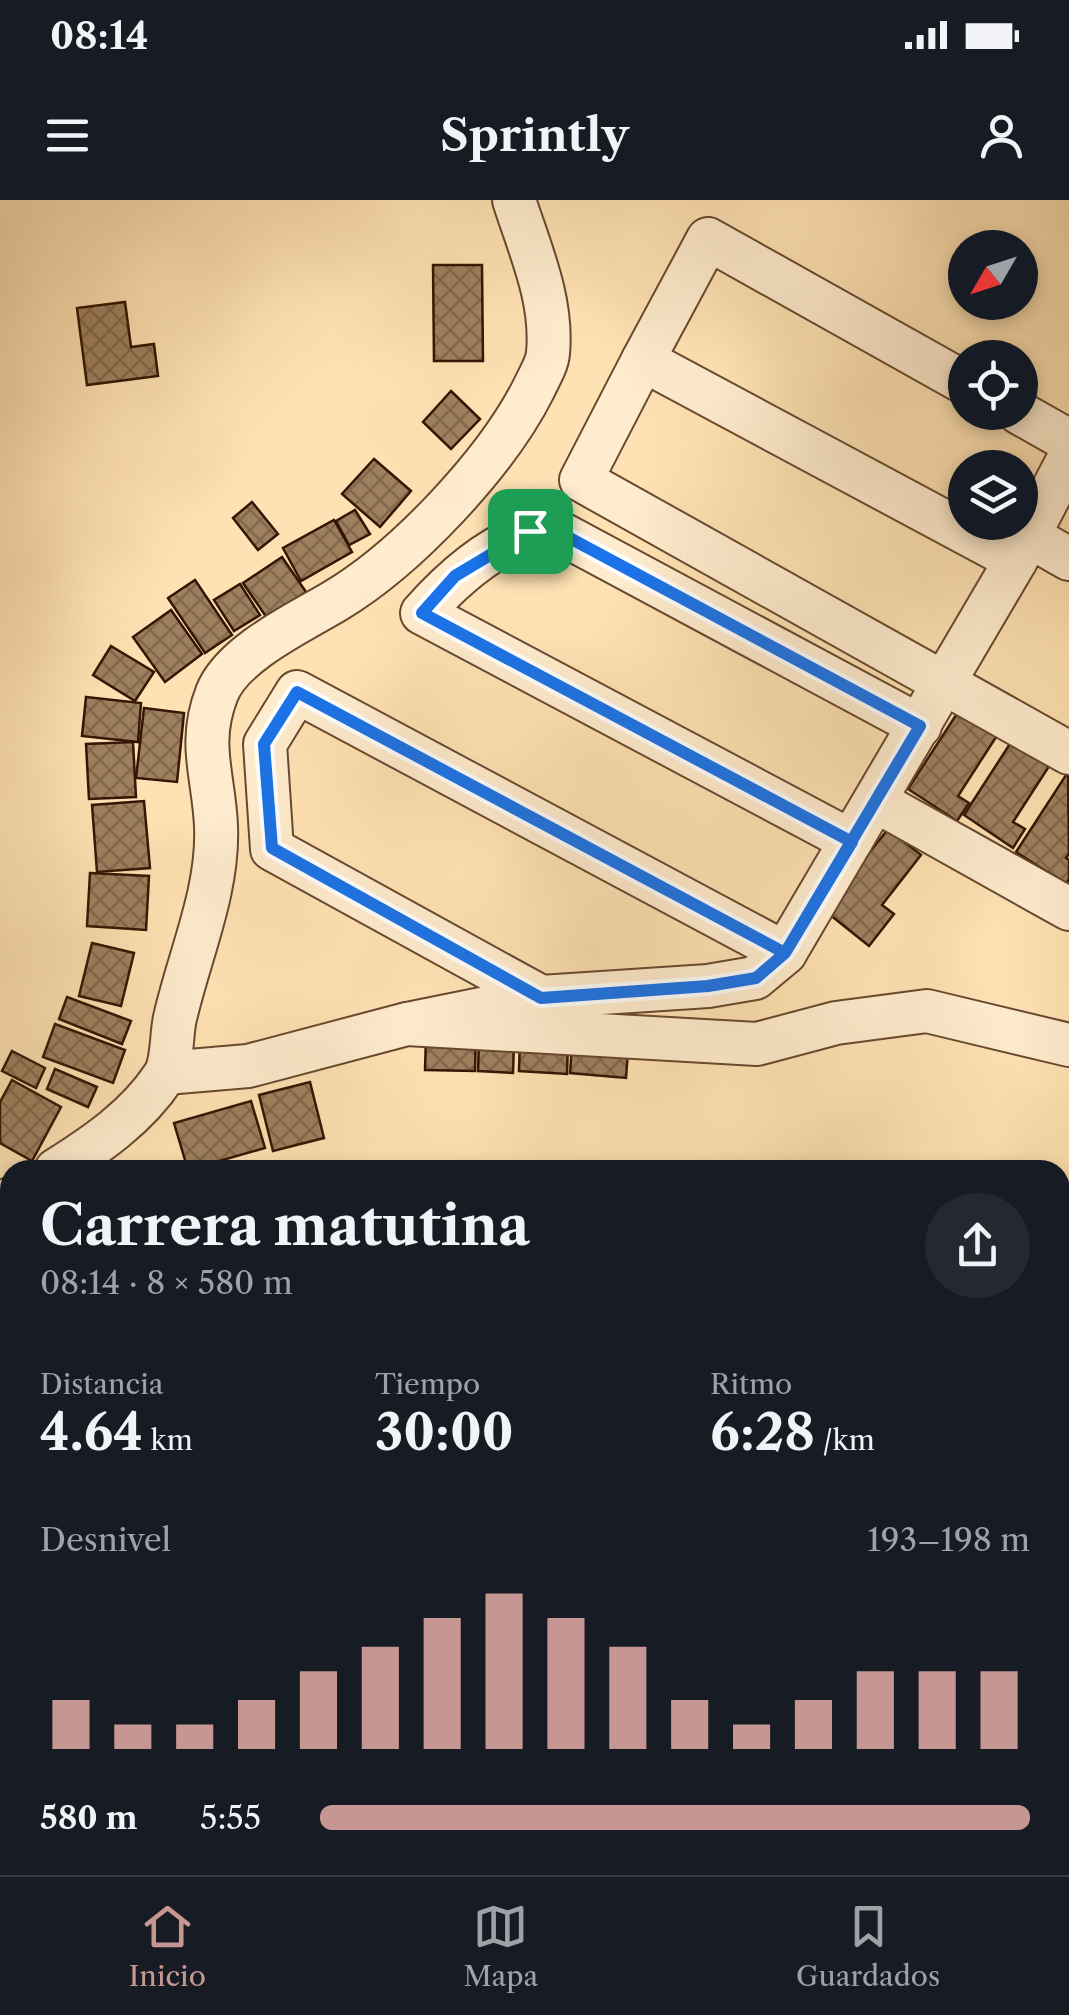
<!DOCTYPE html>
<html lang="es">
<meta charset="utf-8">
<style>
body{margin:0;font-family:"Libre Caslon Text",serif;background:#242831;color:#f1f3f6;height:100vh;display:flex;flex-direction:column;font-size:38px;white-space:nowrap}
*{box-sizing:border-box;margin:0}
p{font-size:32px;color:#9ea1a6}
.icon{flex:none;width:55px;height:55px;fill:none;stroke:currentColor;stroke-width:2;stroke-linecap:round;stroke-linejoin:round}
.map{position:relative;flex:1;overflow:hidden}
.drawer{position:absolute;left:0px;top:960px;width:1070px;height:715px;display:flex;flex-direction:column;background:#171b24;border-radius:30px 30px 0 0;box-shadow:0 5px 15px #0003}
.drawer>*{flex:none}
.needle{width:65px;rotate:231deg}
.tools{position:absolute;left:948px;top:30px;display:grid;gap:20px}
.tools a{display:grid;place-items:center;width:90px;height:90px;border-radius:50%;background:#171b24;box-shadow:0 5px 15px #0003;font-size:50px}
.pin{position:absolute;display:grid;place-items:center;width:85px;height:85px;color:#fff;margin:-42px;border-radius:20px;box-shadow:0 5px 15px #0006}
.round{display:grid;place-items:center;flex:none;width:105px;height:105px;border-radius:52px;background:#242831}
.headline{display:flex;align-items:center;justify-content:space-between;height:170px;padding:0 40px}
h1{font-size:55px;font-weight:700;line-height:75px}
.stats{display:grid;grid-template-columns:repeat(3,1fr);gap:15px;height:170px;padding:10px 40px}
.stats div{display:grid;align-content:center}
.stats b{font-size:50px;font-weight:700}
.stats small{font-size:28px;font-weight:400}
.stats p{font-size:28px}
.chart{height:280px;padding:20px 40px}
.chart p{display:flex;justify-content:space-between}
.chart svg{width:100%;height:180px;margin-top:10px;stroke:#c59692;stroke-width:6}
ul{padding:0 40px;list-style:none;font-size:32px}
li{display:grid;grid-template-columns:160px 120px 1fr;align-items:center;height:75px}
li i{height:25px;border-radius:12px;background:#c59692}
.status{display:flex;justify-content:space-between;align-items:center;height:70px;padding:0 50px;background:#171b24;direction:ltr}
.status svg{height:28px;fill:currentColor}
header{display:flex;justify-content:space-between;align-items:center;height:130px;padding:0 40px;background:#171b24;font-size:45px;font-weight:700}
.menu{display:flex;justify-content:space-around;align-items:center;height:140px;border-top:2px solid #363941;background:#171b24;font-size:28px;color:#9ea1a6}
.menu a{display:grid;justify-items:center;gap:5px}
.menu .active{color:#c59692}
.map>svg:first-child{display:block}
.building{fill:url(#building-cross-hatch);stroke:#351503;stroke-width:2.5}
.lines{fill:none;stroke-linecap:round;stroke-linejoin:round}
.minor-casing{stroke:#68482f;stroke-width:46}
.minor{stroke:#ffecce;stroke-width:42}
.route-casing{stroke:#fff;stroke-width:20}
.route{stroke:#1a73e8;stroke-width:12}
</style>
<div class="status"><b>08:14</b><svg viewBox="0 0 49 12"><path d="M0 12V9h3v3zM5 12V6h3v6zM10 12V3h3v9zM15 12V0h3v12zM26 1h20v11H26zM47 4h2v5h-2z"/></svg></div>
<header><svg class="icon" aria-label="menu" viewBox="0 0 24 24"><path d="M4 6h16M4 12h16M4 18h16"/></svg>Sprintly<svg class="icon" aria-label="person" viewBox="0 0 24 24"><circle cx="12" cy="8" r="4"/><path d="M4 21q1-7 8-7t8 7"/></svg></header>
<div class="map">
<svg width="1069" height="1675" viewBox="0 0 1069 1675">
<defs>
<pattern id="building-cross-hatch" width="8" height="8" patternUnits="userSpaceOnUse" patternTransform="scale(2.5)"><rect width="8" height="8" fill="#9e805f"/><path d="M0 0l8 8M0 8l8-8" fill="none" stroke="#82684c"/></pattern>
</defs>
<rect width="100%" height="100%" fill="#ffe2b3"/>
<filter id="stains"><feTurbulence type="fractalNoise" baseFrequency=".002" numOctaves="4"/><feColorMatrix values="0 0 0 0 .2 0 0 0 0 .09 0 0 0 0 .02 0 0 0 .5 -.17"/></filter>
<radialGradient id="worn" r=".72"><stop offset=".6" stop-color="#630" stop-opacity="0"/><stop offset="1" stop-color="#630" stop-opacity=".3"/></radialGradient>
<!-- building -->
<g class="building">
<path d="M433,65H482L483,161H434Z"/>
<path d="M125,102L131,147L154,144L158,176L87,185L77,108Z"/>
<path d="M451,191L480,219L451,249L423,222Z"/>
<path d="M374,259L411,291L380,327L342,294Z"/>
<path d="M252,302L278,334L258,350L233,318Z"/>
<path d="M355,310L370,334L349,345L336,321Z"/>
<path d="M334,320L352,352L301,381L283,348Z"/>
<path d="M282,357L306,392L267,418L243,383Z"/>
<path d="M195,380L232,435L205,453L168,398Z"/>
<path d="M240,384L260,415L234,431L214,400Z"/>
<path d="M171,410L202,454L165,482L133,437Z"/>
<path d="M111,446L154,472L135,501L93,475Z"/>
<path d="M86,497L141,503L138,542L82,536Z"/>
<path d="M144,508L184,513L177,582L136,578Z"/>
<path d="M960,509L998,534L958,596L969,603L957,621L908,589Z"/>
<path d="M1015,536L1053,560L1013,622L1025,629L1013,648L964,615Z"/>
<path d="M133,542L136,597L89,599L86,544Z"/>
<path d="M1068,572L1069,654L1066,658L1069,660V679L1066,684L1016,652Z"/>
<path d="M144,601L150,668L97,672L92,605Z"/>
<path d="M888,629L921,655L882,705L894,714L869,746L824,710Z"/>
<path d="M90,673L149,676L146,730L87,726Z"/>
<path d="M92,743L134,753L121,806L79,796Z"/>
<path d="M67,797L131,821L122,844L59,819Z"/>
<path d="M55,824L125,850L113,883L43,857Z"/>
<path d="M426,836L476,837L475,871L425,870Z"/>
<path d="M479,841L514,843L513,873L478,871Z"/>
<path d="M520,841L568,843L567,874L519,871Z"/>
<path d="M572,846L628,851L626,878L570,873Z"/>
<path d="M12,851L45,868L36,888L2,871Z"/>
<path d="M55,869L97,887L88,907L47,889Z"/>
<path d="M12,880L61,907L32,961L0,943V902Z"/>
<path d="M310,882L324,938L273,951L259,895Z"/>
<path d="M251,901L265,948L188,970L174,923Z"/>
</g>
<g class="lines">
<!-- minor casing -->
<g class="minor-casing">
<g id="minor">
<path d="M643,160L708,39L965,183"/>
<path d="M1018,212L1069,241"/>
<path d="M1029,336L1069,359"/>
<path d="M1016,360L643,160L581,280L1069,553"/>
<path d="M876,601L1069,709"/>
<path d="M851,641L422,413C455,376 500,336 551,328L920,526"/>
<path d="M541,797L272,649L265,544L297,492L785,753"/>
<path d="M407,824L541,797L708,786L755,778L785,753L1016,360L1069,258"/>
<path d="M166,873L248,866L407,824L757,844L836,823L927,811L1069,845"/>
<path d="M56,970C96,945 137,917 164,876C173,862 171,835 175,818C189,756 219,691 216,626C214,576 197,544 217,493C233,453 300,422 335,401C407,358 497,262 534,188C539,177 547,165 548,153C553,100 530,50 514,0"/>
<path d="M0,1006L10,999"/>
</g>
</g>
<!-- minor -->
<use href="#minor" class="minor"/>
</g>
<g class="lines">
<!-- route casing -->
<g class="route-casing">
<path id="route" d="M530,331L551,328L920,526L785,753L756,778L708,786L541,798L272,648L264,544L297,492L785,753L852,642L422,413L455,376L530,331"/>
</g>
<!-- route -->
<use href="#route" class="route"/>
</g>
<rect width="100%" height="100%" filter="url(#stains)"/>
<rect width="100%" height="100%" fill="url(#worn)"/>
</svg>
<div class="tools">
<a><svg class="needle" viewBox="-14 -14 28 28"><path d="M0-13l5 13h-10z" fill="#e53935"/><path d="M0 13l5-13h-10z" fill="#9ea1a6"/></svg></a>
<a><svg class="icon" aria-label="locate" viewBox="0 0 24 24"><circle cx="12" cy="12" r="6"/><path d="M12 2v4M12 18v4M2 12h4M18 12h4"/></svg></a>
<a><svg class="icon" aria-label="layers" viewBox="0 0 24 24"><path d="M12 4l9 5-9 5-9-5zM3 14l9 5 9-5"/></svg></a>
</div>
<div class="pin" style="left:530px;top:331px;background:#1e9e55"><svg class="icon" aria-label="arrive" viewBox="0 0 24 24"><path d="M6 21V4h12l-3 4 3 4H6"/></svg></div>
<section class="drawer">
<div class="headline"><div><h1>Carrera matutina</h1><p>08:14 · 8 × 580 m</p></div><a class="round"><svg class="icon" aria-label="share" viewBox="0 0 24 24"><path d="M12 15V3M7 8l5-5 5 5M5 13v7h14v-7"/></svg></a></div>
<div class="stats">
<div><p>Distancia</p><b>4.64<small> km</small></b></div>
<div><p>Tiempo</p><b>30:00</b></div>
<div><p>Ritmo</p><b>6:28<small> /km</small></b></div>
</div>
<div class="chart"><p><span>Desnivel</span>193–198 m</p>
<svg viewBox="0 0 160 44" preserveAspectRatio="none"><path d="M5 44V32M15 44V38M25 44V38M35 44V32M45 44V25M55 44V19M65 44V12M75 44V6M85 44V12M95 44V19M105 44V32M115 44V38M125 44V32M135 44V25M145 44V25M155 44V25"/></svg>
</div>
<ul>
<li><b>580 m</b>5:55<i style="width:100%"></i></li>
</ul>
</section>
</div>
<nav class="menu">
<a class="active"><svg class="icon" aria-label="home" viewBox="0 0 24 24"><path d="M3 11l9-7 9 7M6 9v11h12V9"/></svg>Inicio</a>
<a><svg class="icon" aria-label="map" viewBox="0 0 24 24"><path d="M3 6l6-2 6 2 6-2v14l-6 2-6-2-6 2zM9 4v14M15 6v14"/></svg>Mapa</a>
<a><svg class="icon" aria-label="saved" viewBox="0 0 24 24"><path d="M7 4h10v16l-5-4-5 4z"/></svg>Guardados</a>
</nav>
